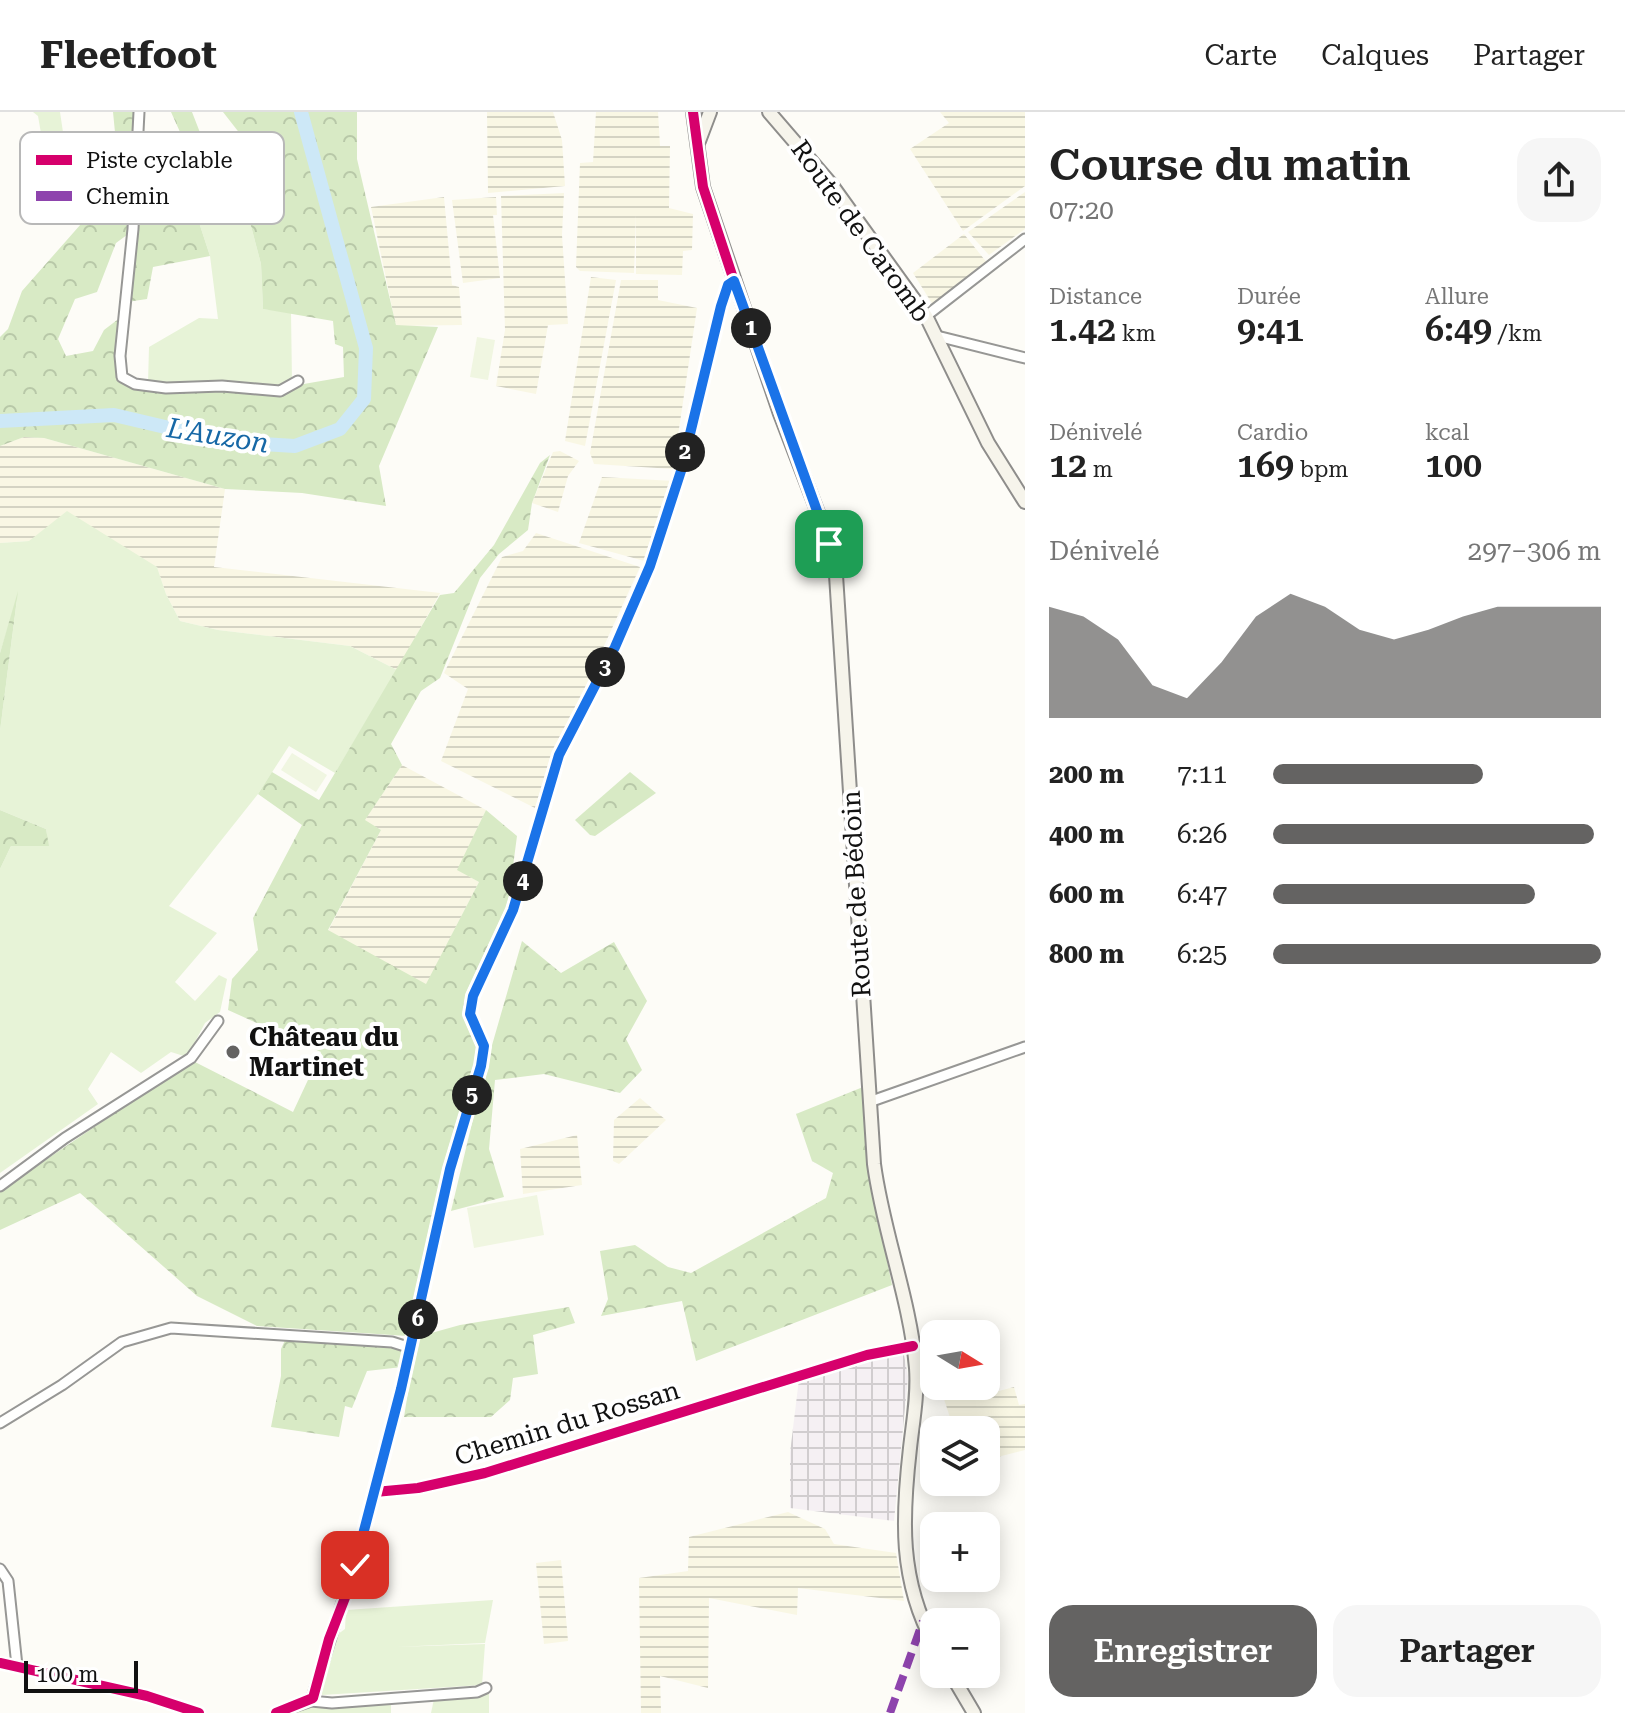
<!DOCTYPE html>
<html lang="fr">
<meta charset="utf-8">
<style>
body{margin:0;font-family:"Roboto Serif",serif;background:#f6f6f6;color:#222;height:100vh;display:flex;flex-direction:column;font-size:30px;white-space:nowrap}
*{box-sizing:border-box;margin:0}
p{font-size:26px;color:#767676}
.icon{flex:none;width:44px;height:44px;fill:none;stroke:currentColor;stroke-width:2;stroke-linecap:round;stroke-linejoin:round}
.map{position:relative;flex:1;overflow:hidden}
.side{display:flex;flex-direction:column;background:#fff;width:600px}
.side>*{flex:none}
.needle{width:52px;rotate:101deg}
.controls{position:absolute;left:920px;top:1208px;display:grid;gap:16px}
.controls a{display:grid;place-items:center;width:80px;height:80px;border-radius:16px;background:#fff;box-shadow:0 4px 20px #0003;font-size:40px}
.scale{position:absolute;left:24px;bottom:20px;width:114px;box-sizing:border-box;padding-left:8px;border:4px solid #111;border-top:0;font-size:22px;line-height:28px;white-space:nowrap;color:#111;-webkit-text-stroke:6px #fff;paint-order:stroke}
.pin{position:absolute;display:grid;place-items:center;width:68px;height:68px;color:#fff;margin:-34px;border-radius:16px;box-shadow:0 4px 12px #0006}
.km{position:absolute;width:40px;height:40px;margin:-20px;border-radius:50%;background:#222;color:#fff;font-size:22px;line-height:40px;text-align:center}
.round{display:grid;place-items:center;flex:none;width:84px;height:84px;border-radius:24px;background:#f6f6f6}
.summary{display:flex;align-items:center;justify-content:space-between;height:136px;padding:0 24px}
h1{font-size:44px;font-weight:600;line-height:60px}
.stats{display:grid;grid-template-columns:repeat(3,1fr);gap:12px;height:136px;padding:8px 24px}
.stats div{display:grid;align-content:center}
.stats b{font-size:34px;font-weight:600}
.stats small{font-size:22px;font-weight:400}
.stats p{font-size:22px}
.chart{height:224px;padding:16px 24px}
.chart p{display:flex;justify-content:space-between}
.chart svg{width:100%;height:144px;margin-top:8px;fill:#646362;opacity:.7}
.action{display:flex;gap:16px;margin-top:auto;padding:16px 24px}
.action a{flex:1;height:92px;border-radius:24px;background:#646362;color:#fff;font-size:32px;font-weight:600;line-height:92px;text-align:center}
.action a+a{background:#f6f6f6;color:#222}
ul{padding:0 24px;list-style:none;font-size:26px}
li{display:grid;grid-template-columns:128px 96px 1fr;align-items:center;height:60px}
li i{height:20px;border-radius:10px;background:#646362}
header{display:flex;align-items:center;gap:48px;box-sizing:border-box;height:112px;padding:0 40px;background:#fff;border-bottom:2px solid #e0e0e0}
header strong{font-size:38px}
nav{display:flex;gap:44px;margin-inline-start:auto;font-size:28px}
main{display:flex;flex:1;min-height:0}
.map>svg:first-child{display:block}
.industrial{fill:url(#industrial-grid)}
.farmland{fill:url(#farmland-rules)}
.grass{fill:#e7f3d7}
.forest{fill:url(#forest-crowns);fill-rule:evenodd}
.pitch{fill:#f0f6e1}
.lines{fill:none;stroke-linecap:round;stroke-linejoin:round}
.river{stroke:#cde8f7;stroke-width:14}
.street-casing{stroke:#979795;stroke-width:13}
.secondary-casing{stroke:#8e8d8b;stroke-width:16}
.street{stroke:#fffffe;stroke-width:9}
.secondary{stroke:#f6f4eb;stroke-width:12}
.quiet{stroke:#8e44ad;stroke-width:8;stroke-dasharray:16 8;stroke-linecap:butt}
.cycleway-casing{stroke:#fff;stroke-width:15}
.cycleway{stroke:#d6006c;stroke-width:10}
.route-casing{stroke:#fff;stroke-width:16}
.route{stroke:#1a73e8;stroke-width:10}
.poi-dot{fill:#646362;stroke:#fff;stroke-width:3}
.labels{text-anchor:middle;stroke-width:8;stroke-linejoin:round;paint-order:stroke}
.street-label{font-size:26px;fill:#111;stroke:#fff}
.poi-label{font-size:26px;font-weight:bold;fill:#111;stroke:#fff;text-anchor:start}
.water-label{font-size:28px;font-style:italic;fill:#1768a6;stroke:#fff}
.key{fill:#fff;stroke:#b8b8b8;stroke-width:2}
.key-label{font-size:22px;fill:#111}
</style>
<header>
<strong>Fleetfoot</strong>
<nav><a>Carte</a><a>Calques</a><a>Partager</a></nav>
</header>
<main>
<div class="map">
<svg width="1025" height="1601" viewBox="0 0 1025 1601">
<defs>
<pattern id="industrial-grid" width="8" height="8" patternUnits="userSpaceOnUse" patternTransform="scale(2)"><rect width="8" height="8" fill="#f5f0f3"/><path d="M0 4h8M4 0v8" fill="none" stroke="#d1cdcf"/></pattern>
<pattern id="farmland-rules" width="6" height="5" patternUnits="userSpaceOnUse" patternTransform="scale(2)"><rect width="6" height="5" fill="#f9f7e4"/><path d="M0 2.5h6" fill="none" stroke="#d4d3c3"/></pattern>
<pattern id="forest-crowns" width="20" height="18" patternUnits="userSpaceOnUse" patternTransform="scale(2)"><rect width="20" height="18" fill="#d8eac5"/><path d="M2 6a3 3 0 1 1 6 0M12 15a3 3 0 1 1 6 0" fill="none" stroke="#b8c8a8"/></pattern>
</defs>
<rect width="100%" height="100%" fill="#fdfcf7"/>
<!-- industrial -->
<path class="industrial" d="M890,1242L904,1243L908,1265L894,1409L790,1396V1341L799,1267Z"/>
<!-- farmland -->
<g class="farmland">
<path d="M487,0H553L562,28L565,74L488,81Z"/>
<path d="M596,0H658L660,34H670L669,96L693,102L692,138L683,139L682,163L636,162V103L634,161L580,159L576,155L580,51L593,50Z"/>
<path d="M940,0H1025V74L963,119L910,37L949,11Z"/>
<path d="M1025,80V117L989,143L968,120Z"/>
<path d="M564,81L562,123L568,212L548,213L536,282L496,274L505,218L501,84Z"/>
<path d="M444,85L452,173L459,175L462,213L396,214L371,95Z"/>
<path d="M496,85L497,103H493L500,166L463,171L452,88Z"/>
<path d="M964,122L988,152L933,193L913,161Z"/>
<path d="M591,165L616,168L585,334L565,329Z"/>
<path d="M621,168H658V188L697,196L673,357L594,352L590,341Z"/>
<path d="M24,325L44,326L225,377L214,455L440,481L397,558L350,534L218,518L180,509L166,482L157,455L29,429L0,431V334Z"/>
<path d="M560,339L579,349L568,364L558,400L532,391L553,340Z"/>
<path d="M602,365L674,369L648,450L579,431Z"/>
<path d="M536,421L640,455L551,650L535,696L441,649L468,577L444,561L502,445L523,439Z"/>
<path d="M402,653L486,698L458,758L479,770L426,873L328,819L381,718L364,709Z"/>
<path d="M640,986L666,1008L619,1052L613,1049L614,1008Z"/>
<path d="M577,1023L582,1073L523,1082L520,1037Z"/>
<path d="M1014,1275L1019,1293L1025,1292V1338L986,1348V1318H954L944,1287L978,1277L980,1284Z"/>
<path d="M788,1400L825,1417L834,1432L896,1441L904,1489L798,1476L797,1503L709,1486L708,1576L660,1564L661,1601H641L639,1466L688,1459L689,1425Z"/>
<path d="M561,1448L568,1529L544,1532L536,1451Z"/>
</g>
<!-- grass -->
<g class="grass">
<path d="M33,0H60L64,27L43,33L38,4Z"/>
<path d="M254,46L257,48L246,95L261,152L263,197L291,200L292,270L280,277L148,271L149,235L199,206L218,207L210,144L192,89L211,54Z"/>
<path d="M67,399L157,455L166,482L180,509L218,518L350,534L397,558L335,661L289,634L258,682L169,794L217,821L175,870L195,889L219,863L227,867L220,900L205,911L187,945L171,940L141,961L111,940L88,977L98,992L0,1061V757L11,734H48L46,717L0,698V619L17,487L0,541V431L29,429Z"/>
<path d="M493,1488L485,1531L395,1535L485,1532L482,1573L322,1583L319,1577L334,1525L345,1517L346,1498Z"/>
<path d="M489,1580V1601H431L434,1587Z"/>
<path d="M391,1590V1601H293L294,1597Z"/>
</g>
<!-- forest -->
<g class="forest">
<path d="M113,0H136L134,46L158,61L189,40L171,0H192L206,36L248,32L223,0H357V47L396,213L438,215L379,354L386,394L302,381L225,377L44,326L24,325L0,334V225L8,217L22,179L103,87L118,51ZM254,46L257,49L246,95L261,152L263,197L333,209L335,232L343,235L344,265L298,273L280,282L132,273L119,266L121,205L104,218L93,239L66,244L58,227L75,187L97,180L116,131L135,117L127,190L147,187L153,155L210,144L192,89L211,54Z"/>
<path d="M550,343L532,391L528,418L499,442L480,466L440,566L421,579L391,632L402,653L365,708L381,718L328,818L426,872L479,770L457,758L486,698L517,724L508,792L463,900L476,930L477,945L434,1094L413,1213L407,1224L257,1214L197,1184L80,1081L0,1118V1079L184,954L195,950L293,1000L321,940L228,898L232,867L258,838L253,806L302,713L258,682L272,660L319,688L440,483L454,481L494,433L540,351Z"/>
<path d="M18,479L0,619V541Z"/>
<path d="M630,660L656,681L595,724L590,723L575,708Z"/>
<path d="M0,698L46,717L49,734H11L0,757Z"/>
<path d="M522,829L561,861L614,830L647,889L626,927L642,958L620,981L544,962L495,968L489,1037L504,1085L451,1099L484,961Z"/>
<path d="M863,975L867,1051L892,1173L696,1249L682,1189L601,1204L608,1187L600,1139L635,1133L668,1155L691,1161L826,1086L833,1061L812,1049L796,1002Z"/>
<path d="M569,1195L575,1211L533,1223L538,1262L513,1266L510,1288L491,1305H404L417,1225L460,1213Z"/>
<path d="M286,1226L395,1236L404,1241L402,1255L367,1259L352,1296L345,1294L339,1325L271,1315L281,1264V1237Z"/>
</g>
<!-- pitch -->
<g class="pitch">
<path d="M477,225L495,228L488,268L470,265Z"/>
<path d="M292,641L327,663L316,680L281,658Z"/>
<path d="M537,1083L544,1123L474,1136L467,1096Z"/>
</g>
<g class="lines">
<!-- river -->
<path class="river" d="M0,309L114,303L229,330L295,334L340,317L364,287L366,236L301,0"/>
<!-- street casing -->
<g class="street-casing">
<g id="street">
<path d="M139,0L133,117L120,244L122,265L135,272L166,276L222,274L280,279L298,269"/>
<path d="M926,204L1025,127"/>
<path d="M937,224L1025,246"/>
<path d="M869,990L1025,935"/>
<path d="M0,1074L65,1026L191,946L218,909"/>
<path d="M0,1311L62,1273L122,1230L171,1216L392,1230L411,1236"/>
<path d="M375,1380L418,1376L485,1361L867,1243L913,1234"/>
<path d="M0,1457L8,1469L17,1554"/>
<path d="M0,1551L147,1584L199,1601"/>
<path d="M311,1589L366,1414L415,1219L450,1057L481,954L484,934L470,902L473,884L513,798L559,643L615,535L650,454L681,359L721,194L728,173L734,169"/>
<path d="M276,1601L311,1589L332,1591L477,1580L486,1576"/>
</g>
</g>
<!-- secondary casing -->
<g class="secondary-casing">
<g id="secondary">
<path d="M693,0L703,75L780,302L825,419L836,463L874,1052C883,1120 910,1187 916,1256C918,1283 913,1309 910,1336C902,1406 899,1468 934,1532"/>
<path d="M769,0L831,72L926,204L988,331L1025,390"/>
<path d="M699,29L710,0"/>
<path d="M951,1562L974,1601"/>
</g>
</g>
<!-- street -->
<use href="#street" class="street"/>
<!-- secondary -->
<use href="#secondary" class="secondary"/>
<!-- quiet -->
<path class="quiet" d="M890,1601L923,1509"/>
<!-- cycleway casing -->
<g class="cycleway-casing">
<g id="cycleway">
<path d="M375,1380L418,1376L485,1361L867,1243L913,1234"/>
<path d="M0,1551L147,1584L199,1601"/>
<path d="M276,1601L313,1586L329,1527L348,1478L401,1277L450,1057L481,954L484,934L470,902L473,884L513,798L559,643L615,535L650,454L681,359L721,194L728,173L734,169L703,75L693,0"/>
</g>
</g>
<!-- cycleway -->
<use href="#cycleway" class="cycleway"/>
</g>
<g class="lines">
<!-- route casing -->
<g class="route-casing">
<path id="route" d="M355,1453L401,1277L450,1057L481,954L484,934L470,902L473,884L513,798L559,643L615,535L650,454L681,359L721,194L728,173L734,169L829,432"/>
</g>
<!-- route -->
<use href="#route" class="route"/>
</g>
<!-- markers -->
<circle class="poi-dot" cx="233" cy="940" r="8"/>
<g class="labels">
<!-- street labels -->
<g class="street-label">
<text transform="translate(861 119) rotate(54)" y="9">Route de Caromb</text>
<text transform="translate(856 782) rotate(-93)" y="9">Route de Bédoin</text>
<text transform="translate(567 1311) rotate(-17)" y="9">Chemin du Rossan</text>
</g>
<!-- poi labels -->
<g class="poi-label">
<text x="249" y="934">Château du<tspan x="249" dy="30">Martinet</tspan></text>
</g>
<!-- water labels -->
<g class="water-label">
<text transform="translate(218 323) rotate(9)" y="10">L'Auzon</text>
</g>
</g>
<!-- legend -->
<rect x="20" y="20" width="264" height="92" rx="12" class="key"/>
<rect x="36" y="43" width="36" height="10" fill="#d6006c"/>
<rect x="36" y="79" width="36" height="10" fill="#8e44ad"/>
<g class="key-label">
<text x="86" y="56">Piste cyclable</text>
<text x="86" y="92">Chemin</text>
</g>
</svg>
<div class="controls">
<a><svg class="needle" viewBox="-14 -14 28 28"><path d="M0-13l5 13h-10z" fill="#e53935"/><path d="M0 13l5-13h-10z" fill="#767676"/></svg></a>
<a><svg class="icon" aria-label="layers" viewBox="0 0 24 24"><path d="M12 4l9 5-9 5-9-5zM3 14l9 5 9-5"/></svg></a>
<a>+</a>
<a>−</a>
</div>
<div class="scale">100 m</div>
<div class="pin" style="left:829px;top:432px;background:#1e9e55"><svg class="icon" aria-label="arrive" viewBox="0 0 24 24"><path d="M6 21V4h12l-3 4 3 4H6"/></svg></div>
<div class="pin" style="left:355px;top:1453px;background:#d93025"><svg class="icon" aria-label="check" viewBox="0 0 24 24"><path d="M5 12l5 5 9-10"/></svg></div>
<b class="km" style="left:751px;top:216px">1</b>
<b class="km" style="left:685px;top:340px">2</b>
<b class="km" style="left:605px;top:555px">3</b>
<b class="km" style="left:523px;top:769px">4</b>
<b class="km" style="left:472px;top:983px">5</b>
<b class="km" style="left:418px;top:1207px">6</b>
</div>
<section class="side">
<div class="summary"><div><h1>Course du matin</h1><p>07:20</p></div><a class="round"><svg class="icon" aria-label="share" viewBox="0 0 24 24"><path d="M12 15V3M7 8l5-5 5 5M5 13v7h14v-7"/></svg></a></div>
<div class="stats">
<div><p>Distance</p><b>1.42<small> km</small></b></div>
<div><p>Durée</p><b>9:41</b></div>
<div><p>Allure</p><b>6:49<small> /km</small></b></div>
</div>
<div class="stats">
<div><p>Dénivelé</p><b>12<small> m</small></b></div>
<div><p>Cardio</p><b>169<small> bpm</small></b></div>
<div><p>kcal</p><b>100</b></div>
</div>
<div class="chart"><p><span>Dénivelé</span>297–306 m</p>
<svg viewBox="0 0 160 44" preserveAspectRatio="none"><path d="M0 44V10L10 13L20 20L30 34L40 38L50 27L60 13L70 6L80 10L90 17L100 20L110 17L120 13L130 10L140 10L150 10L160 10V44z"/></svg>
</div>
<ul>
<li><b>200 m</b>7:11<i style="width:64%"></i></li>
<li><b>400 m</b>6:26<i style="width:98%"></i></li>
<li><b>600 m</b>6:47<i style="width:80%"></i></li>
<li><b>800 m</b>6:25<i style="width:100%"></i></li>
</ul>
<div class="action"><a>Enregistrer</a><a>Partager</a></div>
</section>
</main>
